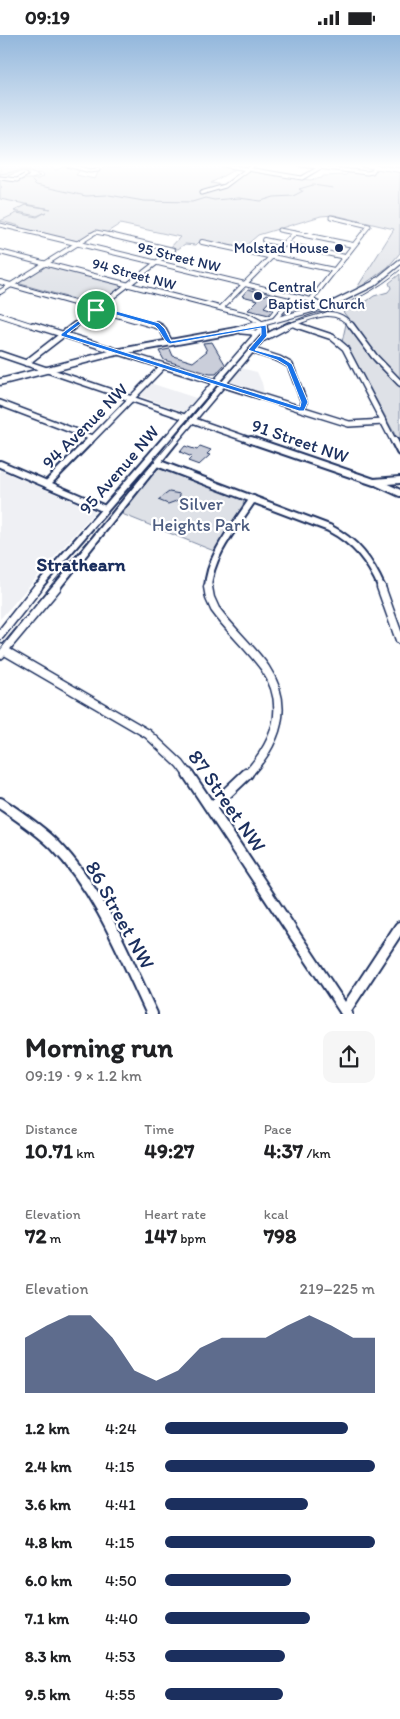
<!DOCTYPE html>
<meta charset="utf-8">
<style>
body{margin:0;font-family:Itim,sans-serif;background:#f6f6f6;color:#202124;height:100vh;display:flex;flex-direction:column;font-size:19px;white-space:nowrap}
*{box-sizing:border-box;margin:0}
p{font-size:16px;color:#757577}
.icon{flex:none;width:28px;height:28px;fill:none;stroke:currentColor;stroke-width:2;stroke-linecap:round;stroke-linejoin:round}
.map{position:relative;height:979px;overflow:hidden}
.panel{display:flex;flex-direction:column;background:#fff;flex:1}
.panel>*{flex:none}
.pin{position:absolute;display:grid;place-items:center;width:42px;height:42px;color:#fff;margin:-21px;border:2px solid #fff;border-radius:50%;box-shadow:0 1px 5px #0007}
.round{display:grid;place-items:center;flex:none;width:52px;height:52px;border-radius:10px;background:#f6f6f6}
.head{display:flex;align-items:center;justify-content:space-between;height:85px;padding:0 25px}
h1{font-size:28px;font-weight:700;line-height:38px}
.figures{display:grid;grid-template-columns:repeat(3,1fr);gap:8px;height:85px;padding:5px 25px}
.figures div{display:grid;align-content:center}
.figures b{font-size:21px;font-weight:700}
.figures small{font-size:14px;font-weight:400}
.figures p{font-size:14px}
.chart{height:140px;padding:10px 25px}
.chart p{display:flex;justify-content:space-between}
.chart svg{width:100%;height:90px;margin-top:5px;fill:#1b2f5e;opacity:.7}
ul{padding:0 25px;list-style:none;font-size:16px}
li{display:grid;grid-template-columns:80px 60px 1fr;align-items:center;height:38px}
li i{height:12px;border-radius:6px;background:#1b2f5e}
.status{display:flex;justify-content:space-between;align-items:center;height:35px;padding:0 25px;background:#fff;direction:ltr}
.status svg{height:14px;fill:currentColor}
.map>svg:first-child{display:block}
.built{fill:#eff0f4}
.green{fill:#dee1e7;stroke:#7c88a2}
.lines{fill:none;stroke-linecap:round;stroke-linejoin:round}
.stream{stroke:#77839f;stroke-width:1}
.building{fill:#caceda;stroke:#1b2f5e}
.minor-far5-casing{stroke:#1b2f5e;stroke-width:5}
.minor-far4-casing{stroke:#1b2f5e;stroke-width:6}
.minor-far3-casing{stroke:#1b2f5e;stroke-width:8}
.minor-far2-casing{stroke:#1b2f5e;stroke-width:10}
.minor-far1-casing{stroke:#1b2f5e;stroke-width:11}
.minor-casing{stroke:#1b2f5e;stroke-width:14}
.major-far2-casing{stroke:#1b2f5e;stroke-width:5.5}
.major-far1-casing{stroke:#1b2f5e;stroke-width:7}
.major-casing{stroke:#1b2f5e;stroke-width:9}
.minor-far5{stroke:#fff;stroke-width:3}
.minor-far4{stroke:#fff;stroke-width:4}
.minor-far3{stroke:#fff;stroke-width:5}
.minor-far2{stroke:#fff;stroke-width:6}
.minor-far1{stroke:#fff;stroke-width:8}
.minor{stroke:#fff;stroke-width:10}
.major-far2{stroke:#fff;stroke-width:4}
.major-far1{stroke:#fff;stroke-width:4.5}
.major{stroke:#fff;stroke-width:5.5}
.tram{stroke:#1b2f5e;stroke-width:1}
.route{fill:#1a73e8;stroke:#fff;fill-rule:evenodd}
.poi-dot{fill:#1b2f5e;stroke:#fff;stroke-width:2}
.labels{text-anchor:middle;stroke-width:4.5;stroke-linejoin:round;paint-order:stroke}
.far-poi-label{font-size:15px;fill:#1b2f5e;stroke:#fff;text-anchor:end}
.far-street-label{font-size:15px;fill:#1b2f5e;stroke:#fff}
.street-label{font-size:18px;fill:#1b2f5e;stroke:#fff}
.park-label{font-size:18px;fill:#4c5c80;stroke:#fff}
.neighbourhood-label{font-size:19px;font-weight:bold;fill:#1b2f5e;stroke:#fff}
.near-street-label{font-size:21px;fill:#1b2f5e;stroke:#fff}
</style>
<div class="status"><b>09:19</b><svg viewBox="0 0 49 12"><path d="M0 12V9h3v3zM5 12V6h3v6zM10 12V3h3v9zM15 12V0h3v12zM26 1h20v11H26zM47 4h2v5h-2z"/></svg></div>
<div class="map">
<svg width="400" height="979" viewBox="0 0 400 979">
<rect width="100%" height="100%" fill="#fff"/>
<filter id="ink" filterUnits="userSpaceOnUse"><feTurbulence type="fractalNoise" baseFrequency=".02" numOctaves="2"/><feDisplacementMap in="SourceGraphic" scale="10" xChannelSelector="R" yChannelSelector="G"/><feConvolveMatrix kernelMatrix="1 2 1 2 8 2 1 2 1" color-interpolation-filters="sRGB"/></filter>
<g filter="url(#ink)">
<!-- built -->
<g class="built">
<path d="M0,163L52,174L18,193L0,188Z"/>
<path d="M240,333L257,337L262,348L264,358L262,360L227,349Z"/>
<path d="M150,348L199,364L190,375L185,377L137,360Z"/>
<path d="M0,435L95,476L0,584Z"/>
</g>
<!-- green -->
<g class="green">
<path d="M0,130H27L35,132L51,130L50,131L56,135L66,131L81,134L76,140L95,144C97,141 97,138 99,136C106,128 117,134 125,130H224L237,133L211,148L224,150L216,153H220L247,136L310,145L322,143L323,141L346,140L349,137L372,139L377,133L400,137V218L388,232L355,256L394,194L334,180L321,181L258,200L243,213L201,205L196,210L185,209L178,214L170,213L180,202L120,189L106,198L95,196L77,206L19,193L20,191L0,186L17,178L37,182L46,177L37,181L14,176L26,170L51,174L0,164V153L2,152L0,151V144H38L44,141L41,138C33,140 27,135 20,137C13,138 8,142 0,142Z"/>
<path d="M48,229L126,249L98,271L17,248Z"/>
<path d="M400,239V344L375,319L341,274L367,266L374,261L388,257L391,253L389,248Z"/>
<path d="M295,264L315,269L316,270L282,279Z"/>
<path d="M346,289L375,328L400,352V409L349,314L342,307Z"/>
<path d="M160,433L244,465L243,470L214,516L122,479L157,434Z"/>
</g>
<g class="lines">
<!-- stream -->
<g class="stream">
<path d="M0,139L25,135L40,141L32,144"/>
<path d="M32,146L36,150L86,161L107,160"/>
<path d="M302,156L299,154L313,150L333,153"/>
<path d="M109,160L144,166L192,167L205,163L214,165L239,163L261,166L274,162L293,161L303,156"/>
</g>
</g>
<!-- building -->
<g class="building">
<path d="M248,254L262,258L265,261L267,259L274,261L264,272L273,275L269,280L248,275L258,265L242,261Z"/>
<path d="M212,307L225,329L216,339H210L164,325L159,316L170,314L173,321L193,327L207,316L203,308Z"/>
<path d="M185,411L197,415L200,411L211,415L207,419L210,420L199,430L188,426L192,422L180,417Z"/>
<path d="M169,457L180,459L179,465L168,469L158,465Z"/>
</g>
<g class="lines">
<!-- minor-far5 casing -->
<g class="minor-far5-casing">
<g id="minor-far5">
<path d="M67,130L90,136L98,135"/>
<path d="M223,130L302,143L319,133"/>
<path d="M301,130L367,138L372,137L376,131"/>
<path d="M0,143L17,145L26,140"/>
<path d="M201,158L225,151L253,130"/>
<path d="M331,182L369,191L361,201"/>
<path d="M0,190L47,201"/>
<path d="M279,195L311,201"/>
<path d="M89,201L96,197L115,201"/>
<path d="M292,201L295,198"/>
</g>
</g>
<!-- minor-far4 casing -->
<g class="minor-far4-casing">
<g id="minor-far4">
<path d="M42,200L311,265L322,271"/>
<path d="M110,200L173,215"/>
<path d="M305,200L353,210"/>
<path d="M264,205L345,222"/>
<path d="M202,207L334,235"/>
<path d="M0,217L247,280L260,287L263,292"/>
<path d="M0,247L159,292"/>
<path d="M0,257L91,200"/>
<path d="M311,265L362,200"/>
<path d="M221,273L293,200"/>
<path d="M0,280L37,292"/>
<path d="M275,284L295,261"/>
<path d="M292,289L300,292"/>
<path d="M73,292L173,215"/>
<path d="M286,292C308,283 335,268 352,292"/>
</g>
</g>
<!-- minor-far3 casing -->
<g class="minor-far3-casing">
<g id="minor-far3">
<path d="M33,290L349,389L384,387"/>
<path d="M157,290L162,293L170,308"/>
<path d="M296,290L332,302L345,313L394,407"/>
<path d="M351,290L374,321L400,348"/>
<path d="M242,296L253,297L255,301"/>
<path d="M264,303L289,290"/>
<path d="M251,315L279,324L290,330L304,367L302,374"/>
<path d="M0,319L185,382"/>
<path d="M26,328L75,290"/>
<path d="M0,368L92,403"/>
<path d="M192,385L255,407"/>
<path d="M89,407L163,331"/>
<path d="M164,407L264,291"/>
<path d="M174,407L262,303L265,295L262,290"/>
</g>
</g>
<!-- minor-far2 casing -->
<g class="minor-far2-casing">
<g id="minor-far2">
<path d="M251,405L374,447L400,445"/>
<path d="M394,405L400,417"/>
<path d="M157,428L329,493C356,507 370,526 382,553"/>
<path d="M0,429L105,474"/>
<path d="M378,448L400,458"/>
<path d="M47,449L90,405"/>
<path d="M37,553L165,405"/>
<path d="M56,553L175,405"/>
<path d="M208,553C209,521 236,490 253,464"/>
</g>
</g>
<!-- minor-far1 casing -->
<g class="minor-far1-casing">
<g id="minor-far1">
<path d="M208,552L210,563L215,574C230,595 250,612 265,633C292,673 275,710 246,741"/>
<path d="M381,552L400,605"/>
<path d="M0,600L38,552"/>
<path d="M0,613L148,699L180,729L189,741"/>
<path d="M0,620L57,552"/>
</g>
</g>
<!-- minor casing -->
<g class="minor-casing">
<g id="minor">
<path d="M188,739L347,979"/>
<path d="M0,768C19,781 39,794 55,810C100,856 125,922 152,979"/>
<path d="M211,773L247,739"/>
<path d="M345,976L400,892"/>
</g>
</g>
<!-- major-far2 casing -->
<g class="major-far2-casing">
<path id="major-far2" d="M363,130L400,135"/>
</g>
<!-- major-far1 casing -->
<g class="major-far1-casing">
<g id="major-far1">
<path d="M326,272L373,249L400,227"/>
<path d="M250,292L329,270"/>
</g>
</g>
<!-- major casing -->
<g class="major-casing">
<path id="major" d="M0,347L113,318L234,296L255,290"/>
</g>
<!-- minor-far5 -->
<use href="#minor-far5" class="minor-far5"/>
<!-- minor-far4 -->
<use href="#minor-far4" class="minor-far4"/>
<!-- minor-far3 -->
<use href="#minor-far3" class="minor-far3"/>
<!-- minor-far2 -->
<use href="#minor-far2" class="minor-far2"/>
<!-- minor-far1 -->
<use href="#minor-far1" class="minor-far1"/>
<!-- minor -->
<use href="#minor" class="minor"/>
<!-- major-far2 -->
<use href="#major-far2" class="major-far2"/>
<!-- major-far1 -->
<use href="#major-far1" class="major-far1"/>
<!-- major -->
<use href="#major" class="major"/>
<!-- tram -->
<path class="tram" d="M0,615L55,545L258,303C277,289 300,285 323,278C351,268 377,255 400,235"/>
</g>
</g>
<!-- sky -->
<linearGradient id="sky" x2="0" y2="1"><stop stop-color="#93b7dc"/><stop offset="0.49" stop-color="#fff"/><stop offset="1" stop-color="#fff" stop-opacity="0"/></linearGradient>
<rect width="400" height="267" fill="url(#sky)"/>
<!-- route -->
<path class="route" d="M98,271L159,288L165,294L171,306L266,290L267,301L255,315L281,322L292,329L308,367L304,376H299L61,301V299ZM99,275L155,291C161,296 163,306 170,309L261,293V300L248,315L277,325L287,331L301,367L300,372L67,299Z"/>
<!-- markers -->
<g class="poi-dot">
<circle cx="339" cy="213" r="5"/>
<circle cx="258" cy="261" r="5"/>
</g>
<g class="labels">
<!-- far-poi labels -->
<g class="far-poi-label">
<text x="329" y="218">Molstad House</text>
<text x="268" y="257" text-anchor="start">Central<tspan x="268" dy="17">Baptist Church</tspan></text>
</g>
<!-- far-street labels -->
<g class="far-street-label">
<text transform="translate(179 222) rotate(14)" y="5">95 Street NW</text>
<text transform="translate(134 239) rotate(15)" y="5">94 Street NW</text>
</g>
<!-- street labels -->
<g class="street-label">
<text transform="translate(85 391) rotate(-45)" y="6">94 Avenue NW</text>
<text transform="translate(300 406) rotate(19)" y="6">91 Street NW</text>
<text transform="translate(119 435) rotate(-49)" y="6">95 Avenue NW</text>
</g>
<!-- park labels -->
<g class="park-label">
<text x="201" y="475">Silver<tspan x="201" dy="21">Heights Park</tspan></text>
</g>
<!-- neighbourhood labels -->
<g class="neighbourhood-label">
<text x="81" y="536">Strathearn</text>
</g>
<!-- near-street labels -->
<g class="near-street-label">
<text transform="translate(227 766) rotate(55)" y="7">87 Street NW</text>
<text transform="translate(120 880) rotate(61)" y="7">86 Street NW</text>
</g>
</g>
</svg>
<div class="pin" style="left:96px;top:275px;background:#1e9e55"><svg class="icon" aria-label="arrive" viewBox="0 0 24 24"><path d="M6 21V4h12l-3 4 3 4H6"/></svg></div>
</div>
<section class="panel">
<div class="head"><div><h1>Morning run</h1><p>09:19 · 9 × 1.2 km</p></div><a class="round"><svg class="icon" aria-label="share" viewBox="0 0 24 24"><path d="M12 15V3M7 8l5-5 5 5M5 13v7h14v-7"/></svg></a></div>
<div class="figures">
<div><p>Distance</p><b>10.71<small> km</small></b></div>
<div><p>Time</p><b>49:27</b></div>
<div><p>Pace</p><b>4:37<small> /km</small></b></div>
</div>
<div class="figures">
<div><p>Elevation</p><b>72<small> m</small></b></div>
<div><p>Heart rate</p><b>147<small> bpm</small></b></div>
<div><p>kcal</p><b>798</b></div>
</div>
<div class="chart"><p><span>Elevation</span>219–225 m</p>
<svg viewBox="0 0 160 44" preserveAspectRatio="none"><path d="M0 44V17L10 11L20 6L30 6L40 17L50 33L60 38L70 33L80 22L90 17L100 17L110 17L120 11L130 6L140 11L150 17L160 17V44z"/></svg>
</div>
<ul>
<li><b>1.2 km</b>4:24<i style="width:87%"></i></li>
<li><b>2.4 km</b>4:15<i style="width:100%"></i></li>
<li><b>3.6 km</b>4:41<i style="width:68%"></i></li>
<li><b>4.8 km</b>4:15<i style="width:100%"></i></li>
<li><b>6.0 km</b>4:50<i style="width:60%"></i></li>
<li><b>7.1 km</b>4:40<i style="width:69%"></i></li>
<li><b>8.3 km</b>4:53<i style="width:57%"></i></li>
<li><b>9.5 km</b>4:55<i style="width:56%"></i></li>
</ul>
</section>
